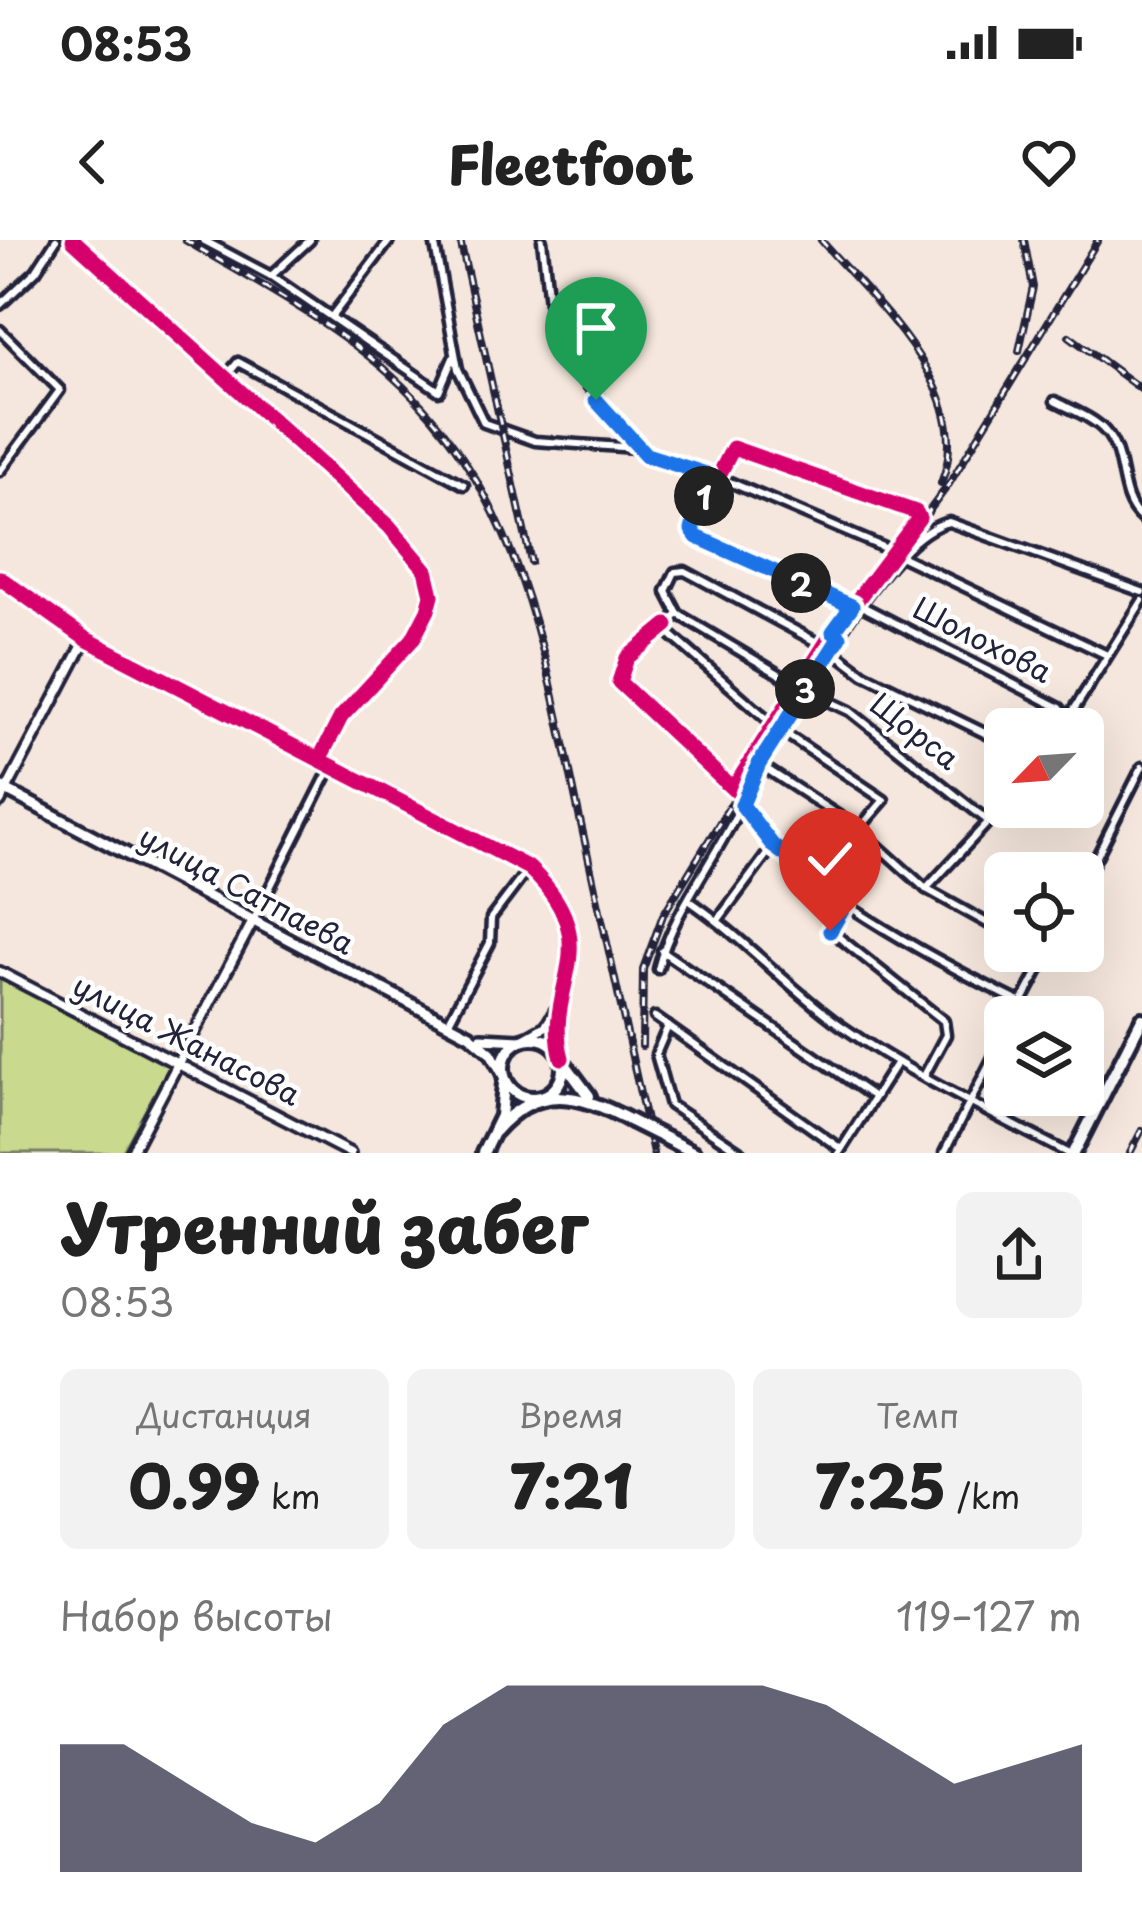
<!DOCTYPE html>
<html lang="ru">
<meta charset="utf-8">
<style>
body{margin:0;font-family:"Playpen Sans",sans-serif;background:#f2f2f2;color:#222;height:100vh;display:flex;flex-direction:column;font-size:45px;white-space:nowrap}
*{box-sizing:border-box;margin:0}
p{font-size:39px;color:#767676}
.icon{flex:none;width:66px;height:66px;fill:none;stroke:currentColor;stroke-width:2;stroke-linecap:round;stroke-linejoin:round}
.map{position:relative;height:913px;overflow:hidden}
.side{display:flex;flex-direction:column;background:#fff;flex:1}
.side>*{flex:none}
.needle{width:78px;rotate:245deg}
.controls{position:absolute;left:984px;top:468px;display:grid;gap:24px}
.controls a{display:grid;place-items:center;width:120px;height:120px;border-radius:18px;background:#fff;box-shadow:0 12px 48px #0002;font-size:60px}
.pin{position:absolute;display:grid;place-items:center;width:102px;height:102px;color:#fff;margin:-123px -51px;border-radius:50% 50% 50% 0;rotate:-45deg;box-shadow:0 0 12px #0007}
.pin .icon{rotate:45deg}
.km{position:absolute;width:60px;height:60px;margin:-30px;border-radius:50%;background:#222;color:#fff;font-size:33px;line-height:60px;text-align:center}
.round{display:grid;place-items:center;flex:none;width:126px;height:126px;border-radius:18px;background:#f2f2f2}
.summary{display:flex;align-items:center;justify-content:space-between;height:204px;padding:0 60px}
h1{font-size:66px;font-weight:800;line-height:90px}
.metrics{display:grid;grid-template-columns:repeat(3,1fr);gap:18px;height:204px;padding:12px 60px}
.metrics div{display:grid;align-content:center;border-radius:18px;background:#f2f2f2;text-align:center}
.metrics b{font-size:60px;font-weight:800}
.metrics small{font-size:33px;font-weight:400}
.metrics p{font-size:33px}
.chart{height:336px;padding:24px 60px}
.chart p{display:flex;justify-content:space-between}
.chart svg{width:100%;height:216px;margin-top:12px;fill:#22223b;opacity:.7}
.status{display:flex;justify-content:space-between;align-items:center;height:84px;padding:0 60px;background:#fff;direction:ltr}
.status svg{height:33px;fill:currentColor}
header{display:flex;justify-content:space-between;align-items:center;height:156px;padding:0 60px;background:#fff;font-size:54px;font-weight:800}
.map>svg:first-child{display:block}
.green{fill:#c9d98d;stroke:#767e64;stroke-width:3}
.lines{fill:none;stroke-linecap:round;stroke-linejoin:round}
.minor-casing{stroke:#22223b;stroke-width:15}
.tertiary-casing{stroke:#22223b;stroke-width:16}
.secondary-casing{stroke:#22223b;stroke-width:18}
.primary-casing{stroke:#22223b;stroke-width:20}
.minor{stroke:#fff;stroke-width:6}
.tertiary{stroke:#fff;stroke-width:8}
.secondary{stroke:#fff;stroke-width:9}
.primary{stroke:#fff;stroke-width:10}
.rail-casing{stroke:#22223b;stroke-width:8}
.rail{stroke:#fff;stroke-width:3;stroke-dasharray:9;stroke-linecap:butt}
.primary-bridge-casing{stroke:#22223b;stroke-width:20;stroke-linecap:butt}
.primary-bridge{stroke:#fff;stroke-width:10}
.cycleway-casing{stroke:#fff;stroke-width:22}
.cycleway{stroke:#d6006c;stroke-width:15}
.route-casing{stroke:#fff;stroke-width:24}
.route{stroke:#1a73e8;stroke-width:15}
.labels{text-anchor:middle;stroke-width:9;stroke-linejoin:round;paint-order:stroke}
.street-label{font-size:30px;fill:#22223b;stroke:#fff}
</style>
<div class="status"><b>08:53</b><svg viewBox="0 0 49 12"><path d="M0 12V9h3v3zM5 12V6h3v6zM10 12V3h3v9zM15 12V0h3v12zM26 1h20v11H26zM47 4h2v5h-2z"/></svg></div>
<header><svg class="icon" aria-label="back" viewBox="0 0 24 24"><path d="M15 5l-7 7 7 7"/></svg>Fleetfoot<svg class="icon" aria-label="heart" viewBox="0 0 24 24"><path d="M12 20l-8-8c-3-5 5-10 8-4 3-6 11-1 8 4z"/></svg></header>
<div class="map">
<svg width="1142" height="913" viewBox="0 0 1142 913">
<rect width="100%" height="100%" fill="#f5e7dd"/>
<filter id="ink" filterUnits="userSpaceOnUse"><feTurbulence type="fractalNoise" baseFrequency=".00833" numOctaves="2"/><feDisplacementMap in="SourceGraphic" scale="24" xChannelSelector="R" yChannelSelector="G"/><feConvolveMatrix kernelMatrix="1 2 1 2 8 2 1 2 1" color-interpolation-filters="sRGB"/></filter>
<g filter="url(#ink)">
<!-- green -->
<path class="green" d="M0,739L170,825L122,913H0Z"/>
<g class="lines">
<!-- minor casing -->
<g class="minor-casing">
<g id="minor">
<path d="M73,0L389,286L426,330L432,355L428,370L413,399L341,477L320,518"/>
<path d="M203,0L271,36L439,151L453,118"/>
<path d="M434,0L458,129L484,183L535,201L636,208"/>
<path d="M542,0L549,63L577,132L646,215L718,237L894,312"/>
<path d="M271,36L310,0"/>
<path d="M0,65L36,31L56,0"/>
<path d="M332,76L390,0"/>
<path d="M0,90L60,150L0,231"/>
<path d="M223,140L238,122L464,245"/>
<path d="M1055,161C1070,169 1094,178 1105,191C1128,216 1116,257 1142,279"/>
<path d="M706,234L692,290L697,297L852,366"/>
<path d="M900,316L1107,415"/>
<path d="M862,366L1060,468L1075,489"/>
<path d="M678,374L667,385L671,395L774,485"/>
<path d="M667,385L627,418L619,442L733,549L833,392L919,278L916,272L733,208L718,237"/>
<path d="M831,409L864,434L1005,503"/>
<path d="M799,446L678,374L666,351L675,332L685,331L824,406"/>
<path d="M805,450L850,471L988,581"/>
<path d="M1070,476L1142,361"/>
<path d="M780,490L884,560L859,589"/>
<path d="M759,524L859,589L926,649L1005,693"/>
<path d="M742,565C755,578 764,596 776,609C833,666 949,727 1021,763"/>
<path d="M1083,644L1142,527"/>
<path d="M926,649L1005,564"/>
<path d="M848,660L831,691L944,781L946,795L924,836"/>
<path d="M690,661C745,699 786,746 840,785C911,835 991,873 1068,913"/>
<path d="M718,680L773,606"/>
<path d="M253,681L332,525"/>
<path d="M662,711L874,857"/>
<path d="M658,729C670,681 704,634 728,590C763,526 877,296 949,282L1142,352"/>
<path d="M655,777L841,909"/>
<path d="M1014,777L1049,711"/>
<path d="M448,783L490,703L491,678L529,628"/>
<path d="M668,786L656,814L670,865L742,913"/>
<path d="M839,913L897,822"/>
<path d="M944,913L1005,794"/>
</g>
</g>
<!-- tertiary casing -->
<g class="tertiary-casing">
<g id="tertiary">
<path d="M0,338L86,399L529,628C611,706 542,745 562,818"/>
<path d="M0,562L86,399"/>
<path d="M0,732L350,913"/>
<path d="M521,800L546,786L558,766"/>
<path d="M131,913L253,681"/>
</g>
</g>
<!-- secondary casing -->
<g class="secondary-casing">
<g id="secondary">
<path d="M0,547L470,795L491,813L504,836"/>
<path d="M481,798L521,800"/>
</g>
</g>
<!-- primary casing -->
<g class="primary-casing">
<g id="primary">
<circle cx="533" cy="828" r="30"/>
<path d="M565,824L589,856"/>
<path d="M495,891C538,842 580,853 631,881"/>
<path d="M667,899L694,913"/>
<path d="M483,913L501,876L504,843"/>
<path d="M1074,913L1142,779"/>
</g>
</g>
<!-- minor -->
<use href="#minor" class="minor"/>
<!-- tertiary -->
<use href="#tertiary" class="tertiary"/>
<!-- secondary -->
<use href="#secondary" class="secondary"/>
<!-- primary -->
<use href="#primary" class="primary"/>
<!-- rail casing -->
<g class="rail-casing">
<g id="rail">
<path d="M185,0C267,49 357,94 422,166C528,282 549,437 581,584C605,694 629,803 653,913"/>
<path d="M460,0L531,322"/>
<path d="M821,0C874,63 979,152 941,243"/>
<path d="M1069,96L1142,150"/>
<path d="M1019,111L1033,47L1024,0"/>
<path d="M642,806L643,729L663,675L822,415L949,244L1098,0"/>
<path d="M1130,913L1142,890"/>
</g>
</g>
<!-- rail -->
<use href="#rail" class="rail"/>
<!-- primary-bridge casing -->
<g class="primary-bridge-casing">
<path id="primary-bridge" d="M631,881L667,899"/>
</g>
<!-- primary-bridge -->
<use href="#primary-bridge" class="primary-bridge"/>
<!-- cycleway casing -->
<g class="cycleway-casing">
<g id="cycleway">
<path d="M73,0L389,286L426,330L432,355L428,370L413,399L341,477L320,518"/>
<path d="M0,338L86,399L529,628C611,706 542,745 562,818"/>
<path d="M667,385L627,418L619,442L733,549L833,392L919,278L916,272L733,208L718,237"/>
</g>
</g>
<!-- cycleway -->
<use href="#cycleway" class="cycleway"/>
</g>
</g>
<g class="lines" filter="url(#ink)">
<!-- route casing -->
<g class="route-casing">
<path id="route" d="M596,160L646,215L706,234L692,290L697,297L852,366L833,392L840,397L759,524L742,565L773,606L848,660L830,691"/>
</g>
<!-- route -->
<use href="#route" class="route"/>
</g>
<g class="labels">
<!-- street labels -->
<g class="street-label">
<text transform="translate(982 401) rotate(27)" y="10">Шолохова</text>
<text transform="translate(914 492) rotate(38)" y="10">Щорса</text>
<text transform="translate(246 651) rotate(28)" y="10">улица Сатпаева</text>
<text transform="translate(186 801) rotate(27)" y="10">улица Жанасова</text>
</g>
</g>
</svg>
<div class="controls">
<a><svg class="needle" viewBox="-14 -14 28 28"><path d="M0-13l5 13h-10z" fill="#e53935"/><path d="M0 13l5-13h-10z" fill="#767676"/></svg></a>
<a><svg class="icon" aria-label="locate" viewBox="0 0 24 24"><circle cx="12" cy="12" r="6"/><path d="M12 2v4M12 18v4M2 12h4M18 12h4"/></svg></a>
<a><svg class="icon" aria-label="layers" viewBox="0 0 24 24"><path d="M12 4l9 5-9 5-9-5zM3 14l9 5 9-5"/></svg></a>
</div>
<div class="pin" style="left:596px;top:160px;background:#1e9e55"><svg class="icon" aria-label="arrive" viewBox="0 0 24 24"><path d="M6 21V4h12l-3 4 3 4H6"/></svg></div>
<div class="pin" style="left:830px;top:691px;background:#d93025"><svg class="icon" aria-label="check" viewBox="0 0 24 24"><path d="M5 12l5 5 9-10"/></svg></div>
<b class="km" style="left:704px;top:256px">1</b>
<b class="km" style="left:801px;top:343px">2</b>
<b class="km" style="left:805px;top:449px">3</b>
</div>
<section class="side">
<div class="summary"><div><h1>Утренний забег</h1><p>08:53</p></div><a class="round"><svg class="icon" aria-label="share" viewBox="0 0 24 24"><path d="M12 15V3M7 8l5-5 5 5M5 13v7h14v-7"/></svg></a></div>
<div class="metrics">
<div><p>Дистанция</p><b>0.99<small> km</small></b></div>
<div><p>Время</p><b>7:21</b></div>
<div><p>Темп</p><b>7:25<small> /km</small></b></div>
</div>
<div class="chart"><p><span>Набор высоты</span>119–127 m</p>
<svg viewBox="0 0 160 44" preserveAspectRatio="none"><path d="M0 44V18L10 18L20 26L30 34L40 38L50 30L60 14L70 6L80 6L90 6L100 6L110 6L120 10L130 18L140 26L150 22L160 18V44z"/></svg>
</div>
</section>
